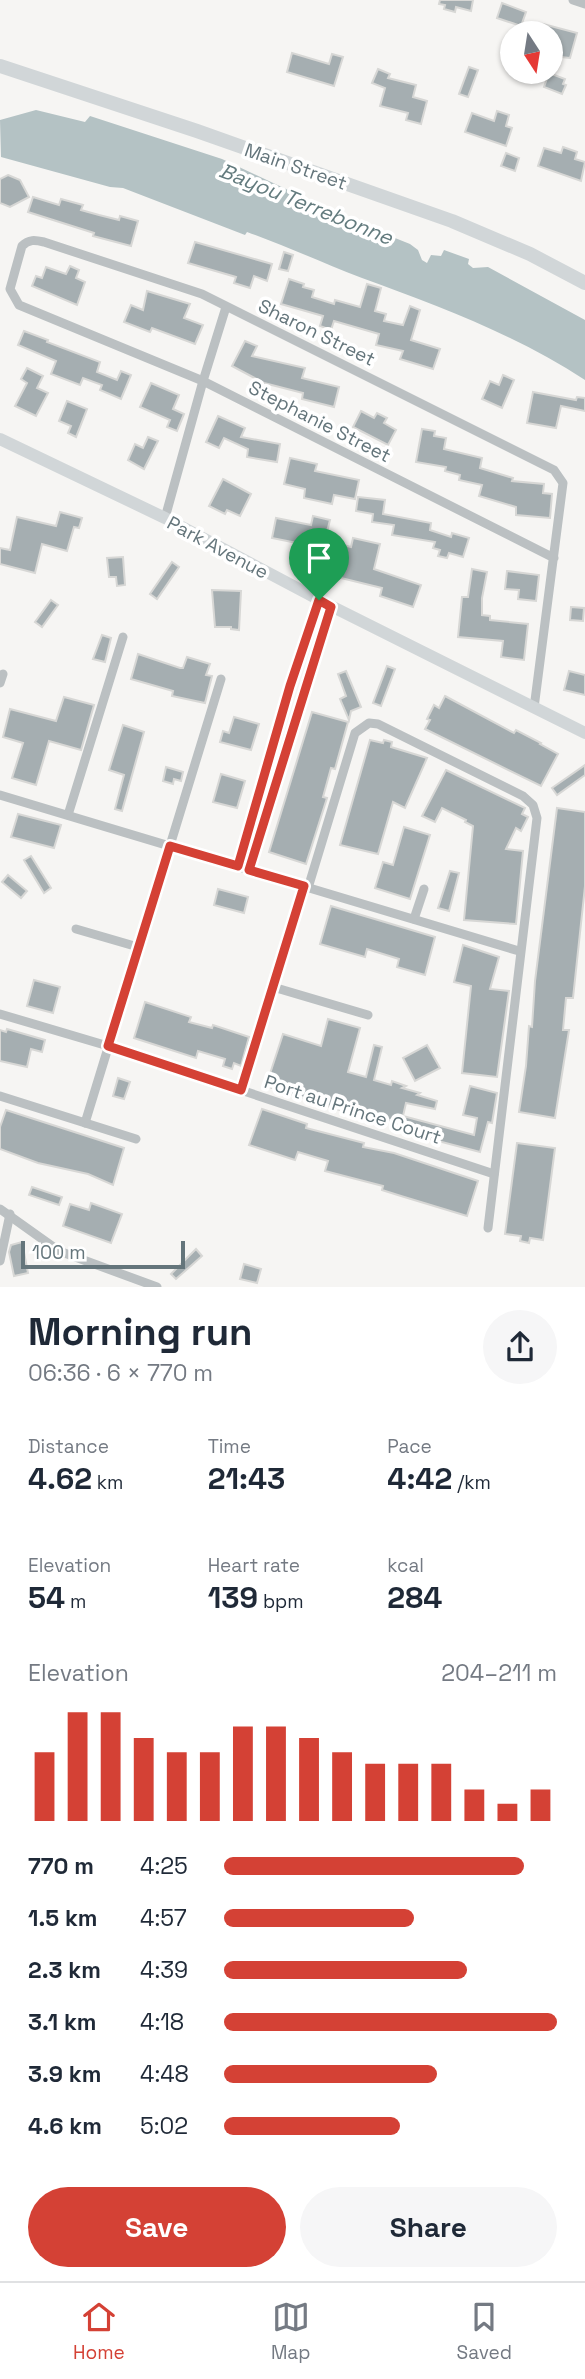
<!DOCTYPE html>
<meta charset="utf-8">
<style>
body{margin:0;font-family:"Space Grotesk",sans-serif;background:#f6f6f7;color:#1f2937;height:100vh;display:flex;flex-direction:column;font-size:26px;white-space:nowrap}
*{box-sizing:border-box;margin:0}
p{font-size:23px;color:#747a83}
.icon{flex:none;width:38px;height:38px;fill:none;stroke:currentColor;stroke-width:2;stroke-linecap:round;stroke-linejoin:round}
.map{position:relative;height:1287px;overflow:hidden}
.drawer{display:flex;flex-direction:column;background:#fff;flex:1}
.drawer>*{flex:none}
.needle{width:46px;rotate:168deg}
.buttons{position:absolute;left:500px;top:21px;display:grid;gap:14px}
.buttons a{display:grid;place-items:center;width:63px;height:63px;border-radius:50%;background:#fff;box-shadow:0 2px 5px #0004;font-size:35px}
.scale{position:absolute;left:21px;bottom:18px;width:164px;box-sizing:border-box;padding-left:7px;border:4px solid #64757b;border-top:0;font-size:19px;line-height:24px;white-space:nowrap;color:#64757b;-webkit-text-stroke:5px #fff;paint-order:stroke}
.pin{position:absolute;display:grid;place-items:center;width:60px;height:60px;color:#fff;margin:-72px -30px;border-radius:50% 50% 50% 0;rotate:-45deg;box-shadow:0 0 7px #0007}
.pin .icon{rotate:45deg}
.round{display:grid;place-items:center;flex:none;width:74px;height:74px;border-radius:37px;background:#f6f6f7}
.head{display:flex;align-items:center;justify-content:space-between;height:119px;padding:0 28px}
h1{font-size:38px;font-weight:700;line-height:52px}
.metrics{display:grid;grid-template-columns:repeat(3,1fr);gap:10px;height:119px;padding:7px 28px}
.metrics div{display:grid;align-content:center}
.metrics b{font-size:30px;font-weight:700}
.metrics small{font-size:19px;font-weight:400}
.metrics p{font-size:19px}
.chart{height:196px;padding:14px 28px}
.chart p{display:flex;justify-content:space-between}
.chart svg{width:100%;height:126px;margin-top:7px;stroke:#d44135;stroke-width:6}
.action{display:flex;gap:14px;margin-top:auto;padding:14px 28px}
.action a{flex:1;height:80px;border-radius:42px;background:#d44135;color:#fff;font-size:28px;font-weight:700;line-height:80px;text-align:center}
.action a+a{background:#f6f6f7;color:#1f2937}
ul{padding:0 28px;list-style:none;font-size:23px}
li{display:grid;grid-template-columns:112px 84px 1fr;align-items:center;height:52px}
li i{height:18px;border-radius:9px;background:#d44135}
.menu{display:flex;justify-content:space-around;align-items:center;height:98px;border-top:2px solid #e0e1e3;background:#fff;font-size:19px;color:#747a83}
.menu a{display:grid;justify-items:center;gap:4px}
.menu .current{color:#d44135}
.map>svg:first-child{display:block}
.water{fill:#b4c2c4}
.building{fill:#a5aeb1;stroke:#d7d7d5;stroke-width:2}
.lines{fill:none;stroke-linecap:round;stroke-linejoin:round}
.street{stroke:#bbc0c2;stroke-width:9}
.secondary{stroke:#d1d6d8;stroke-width:12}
.primary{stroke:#d1d6d8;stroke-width:14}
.route-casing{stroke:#fff;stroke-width:14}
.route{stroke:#d44135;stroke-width:9}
.labels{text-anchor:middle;stroke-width:7;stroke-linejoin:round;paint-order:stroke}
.street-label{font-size:19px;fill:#64757b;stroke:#fff}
.water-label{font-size:21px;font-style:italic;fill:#637b7e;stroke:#fff}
</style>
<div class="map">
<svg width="585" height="1287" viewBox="0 0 585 1287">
<rect width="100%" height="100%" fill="#f6f5f3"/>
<!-- water -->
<path class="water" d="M36,110L85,122L90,116L222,159L320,205L352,224L370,228L410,244L418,250L422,260L427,263L431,255L441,256L444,250L469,259L468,264L473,268L488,267L585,320V380C517,335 438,306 362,278C323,263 286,246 247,232L245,235L123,188L110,187L1,157L0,120Z"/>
<!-- building -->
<g class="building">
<path d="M440,0H473L471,11L456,7L455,12L444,9L445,5L439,4Z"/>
<path d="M502,3L526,12L521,26L497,18Z"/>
<path d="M543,24L577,33L570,58L551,56V33H540Z"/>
<path d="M292,53L329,64L332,54L343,57L334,86L287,72Z"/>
<path d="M469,67L478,70L468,97L459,94Z"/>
<path d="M378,69L390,74L388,78L416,85L413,97L427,101L421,124L406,120L408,113L380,106L385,88L372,83Z"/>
<path d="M549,73L565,79L563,84L566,85L562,94L544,87Z"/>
<path d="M497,111L509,115L506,126L512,128L506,146L465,132L472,113L494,121Z"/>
<path d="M563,147L577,152L575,159L585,162L581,181L538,166L544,148L561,153Z"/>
<path d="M506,153L519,158L515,171L501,166Z"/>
<path d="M8,175L20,180L29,197L10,207L0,203V179Z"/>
<path d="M33,197L59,205L61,199L83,205L81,210L99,215L119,220L120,216L138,221L131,246L93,236L94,233L28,212Z"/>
<path d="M195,242L272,264L267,281L254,276L250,288L234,283L236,277L188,263Z"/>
<path d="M284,252L293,255L288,271L279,269Z"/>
<path d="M70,266L79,270L76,278L85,282L77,305L32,286L36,276L42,278L46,267L66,274Z"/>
<path d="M289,279L304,284L303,287L314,290L312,297L334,304L335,300L360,307L367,284L381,288L375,311L386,314L384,321L403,325L410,306L420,310L411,340L440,349L433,369L400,359L403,351L376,345L379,334L334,321L331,330L320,326L323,316L281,304Z"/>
<path d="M147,291L190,304L184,318L203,325L195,344L152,328L150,332L124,322L131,305L143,310Z"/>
<path d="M24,331L48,340L47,342L100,362L97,372L117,380L121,371L131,375L121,399L100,390L102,385L83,378L80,385L51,374L56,361L18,345Z"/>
<path d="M245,341L257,346L252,356L305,368L302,378L339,387L334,407L302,399L303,393L264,383L232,366Z"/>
<path d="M27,368L43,376L37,388L48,393L36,416L15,406L27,383L21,379Z"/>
<path d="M503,375L514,380L502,408L482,399L490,381L499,385Z"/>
<path d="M151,383L179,395L173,409L184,414L177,431L167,427L170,420L140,407Z"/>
<path d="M533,392L576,400L577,397L585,398V411L561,406L556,428L527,423Z"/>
<path d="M67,401L87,409L76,437L68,433L71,426L59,421Z"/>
<path d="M361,411L374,418L377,413L387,418L384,423L396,430L388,445L353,427Z"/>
<path d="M218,416L245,428L241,437L280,444L277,462L247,457L248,449L224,438L219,448L206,442Z"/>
<path d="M422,429L435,431L434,436L446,438L444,449L482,458L480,468L513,478L512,481L544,484L543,493L552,494L550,518L516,515V507L479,496L482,485L459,480L460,475L445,471L446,467L416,462Z"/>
<path d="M148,437L158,441L144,469L128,460L135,444L143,448Z"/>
<path d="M290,458L317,464L315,471L359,480L355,499L334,495L332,504L304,498L305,489L284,484Z"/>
<path d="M223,479L251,494L240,516L227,510L225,514L209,506Z"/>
<path d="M358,497L385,500L383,514L431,523L430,530L451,537L452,533L469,538L463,557L449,553L447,558L438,556L440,550L433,548L435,542L392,535L394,525L372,522L373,514L356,511Z"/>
<path d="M60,512L82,518L79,528L74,527L67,551L42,544L35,573L0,564V548L10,550L17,517L56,526Z"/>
<path d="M313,516L330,520L325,540L304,534L302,544L272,538L276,518L311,525Z"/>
<path d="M353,538L380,544L374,569L421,585L413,607L380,596L382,588L341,578L345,561L320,554L324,540L351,547Z"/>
<path d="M123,557L125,585L117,586L116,577H109L107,558Z"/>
<path d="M172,562L179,567L157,599L150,594Z"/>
<path d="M472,569L487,572L482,598V615L490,616V620L528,624L524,660L501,657L503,641L458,637L462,597H468Z"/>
<path d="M507,571L539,575L536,601L518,599L519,590L505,589Z"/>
<path d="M212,590L241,591L239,630L231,629V627H215Z"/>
<path d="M51,600L58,605L42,627L35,622Z"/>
<path d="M571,607L584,608L583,621L570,620Z"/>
<path d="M102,635L111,638L105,662L93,659Z"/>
<path d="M138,654L180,668H183L187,657L210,664L206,675L212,676L205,703L172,696L173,691L131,679Z"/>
<path d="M387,666L395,669L381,706L373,703Z"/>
<path d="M346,671L361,707L351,711L349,720L340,699L346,696L338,674Z"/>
<path d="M569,671L585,675V695L564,690Z"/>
<path d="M445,696L514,733L516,730L541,743L540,744L558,754L541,786L425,729L430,720L427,719L434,705L439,708Z"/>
<path d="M64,697L94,705L81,750L49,741L36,785L12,778L23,743L3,737L10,709L56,721Z"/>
<path d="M312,712L348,722L335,769L331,768L323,797L327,798L306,864L269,852Z"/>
<path d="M234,717L259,724L251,750L220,742L223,731L229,733Z"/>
<path d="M123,725L144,732L122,811L115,809L124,775L109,770Z"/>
<path d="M370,740L383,743L384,740L392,742L391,747L427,758L405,808L393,802L378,854L340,845Z"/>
<path d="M585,765V775L557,795L552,788Z"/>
<path d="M166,767L183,772L181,781L174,779L173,784L163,781Z"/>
<path d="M446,770L525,808L522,814L528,817L521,831L516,828L506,849L523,851L516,924L464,920L473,826L465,822L466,820L442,808L435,822L422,816Z"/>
<path d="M221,774L245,781L237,808L213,802Z"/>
<path d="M557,808L585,812V886L573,998H566L563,1030H569L555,1118L519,1112L526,1066L529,1026L532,1027L535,981Z"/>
<path d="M18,814L61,825L54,848L11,837Z"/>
<path d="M404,827L430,835L410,899L375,888L383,862L393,865Z"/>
<path d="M31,856L51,888L44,893L24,860Z"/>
<path d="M450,871L459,873L449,911L438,908Z"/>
<path d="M8,875L27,891L21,898L2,882Z"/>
<path d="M218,889L248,897L244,913L214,905Z"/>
<path d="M331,906L435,937L425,975L397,967L399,959L367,949L365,957L320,944Z"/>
<path d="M463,945L499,957L490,989L509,991L497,1077L462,1073L471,986L454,982Z"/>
<path d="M34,980L60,987L53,1013L27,1006Z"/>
<path d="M145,1002L191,1017L189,1022L212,1028L213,1025L249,1037L241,1066L234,1063L232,1069L223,1066L225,1059L198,1051L196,1058L134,1038Z"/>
<path d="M328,1019L360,1028L348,1072L366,1077L374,1045L382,1047L374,1080L391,1085L392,1081L406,1086L402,1088L420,1093L417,1095L437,1101L435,1109L406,1103L403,1116L474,1135L477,1118L463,1115L470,1086L497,1093L492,1123L488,1122L480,1152L419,1136V1134L398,1127L399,1123L372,1115L371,1118L346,1112L266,1086L283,1034L321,1046Z"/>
<path d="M7,1029L45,1040L42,1052L31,1049L27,1067L0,1061V1030L6,1032Z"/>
<path d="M427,1045L440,1068L415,1081L403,1058Z"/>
<path d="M118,1078L130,1082L124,1099L113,1096Z"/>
<path d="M262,1109L307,1124L306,1128L364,1143L363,1147L394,1153L478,1181L467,1216L401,1196L382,1190L383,1186L325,1171L328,1161L298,1152L295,1160L249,1145Z"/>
<path d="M6,1110L124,1148L113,1185L88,1174L38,1163L0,1149V1127Z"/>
<path d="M517,1143L555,1148L543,1240L530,1238L529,1243L520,1241L521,1236L505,1234Z"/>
<path d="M32,1187L62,1197L59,1205L29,1195Z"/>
<path d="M91,1203L122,1214L111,1243L63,1226L70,1204L89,1210Z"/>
<path d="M22,1242L28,1273L14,1276L9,1252L11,1245Z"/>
<path d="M196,1249L202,1256L176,1279L171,1274Z"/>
<path d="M244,1264L261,1269L257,1283L240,1279Z"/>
</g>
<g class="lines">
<!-- street -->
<g class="street">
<path d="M573,0L585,4"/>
<path d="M165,518L203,381L226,307"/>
<path d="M0,683L3,674"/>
<path d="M534,708L563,483L554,470L202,294L44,242C35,240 29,239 22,246L10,289L19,305L203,381L554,558"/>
<path d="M0,795L519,951"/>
<path d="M68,815L123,637"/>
<path d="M238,866L290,686L319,600"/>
<path d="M249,870L331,606"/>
<path d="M308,888L355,733L369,723L378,724L523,796L533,805L537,818L488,1228"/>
<path d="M414,919L424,889"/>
<path d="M76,929L138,947"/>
<path d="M273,987L368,1015"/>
<path d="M0,1014L108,1046L494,1174"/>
<path d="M241,1090L304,886"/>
<path d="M0,1096L136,1139"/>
<path d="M85,1123L221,679"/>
<path d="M0,1209L59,1251L157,1287"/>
<path d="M0,1261L10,1214"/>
</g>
<!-- secondary -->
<path class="secondary" d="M0,439L165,518L331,606L585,733"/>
<!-- primary -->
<path class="primary" d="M0,66L197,131L452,221L530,254L585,283"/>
</g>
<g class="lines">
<!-- route casing -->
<g class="route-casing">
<path id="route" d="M319,600L331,607L249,870L304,886L241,1090L108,1046L170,846L238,866L290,686Z"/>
</g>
<!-- route -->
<use href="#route" class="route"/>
</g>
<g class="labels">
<!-- street labels -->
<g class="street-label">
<text transform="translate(296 166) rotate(19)" y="7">Main Street</text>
<text transform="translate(317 332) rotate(26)" y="7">Sharon Street</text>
<text transform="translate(320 421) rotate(27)" y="7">Stephanie Street</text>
<text transform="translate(218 547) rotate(28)" y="7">Park Avenue</text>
<text transform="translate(353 1109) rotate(18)" y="7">Port au Prince Court</text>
</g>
<!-- water labels -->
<g class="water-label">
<text transform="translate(306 204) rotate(22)" y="7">Bayou Terrebonne</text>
</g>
</g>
</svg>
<div class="buttons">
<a><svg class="needle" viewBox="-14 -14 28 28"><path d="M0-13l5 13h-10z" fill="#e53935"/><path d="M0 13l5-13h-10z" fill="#747a83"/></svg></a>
</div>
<div class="scale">100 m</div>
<div class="pin" style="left:319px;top:600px;background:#1e9e55"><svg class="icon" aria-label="arrive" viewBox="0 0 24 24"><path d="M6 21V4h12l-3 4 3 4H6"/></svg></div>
</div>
<section class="drawer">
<div class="head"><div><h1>Morning run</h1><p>06:36 · 6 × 770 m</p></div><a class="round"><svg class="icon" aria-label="share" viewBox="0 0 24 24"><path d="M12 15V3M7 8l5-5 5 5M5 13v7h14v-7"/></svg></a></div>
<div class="metrics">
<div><p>Distance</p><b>4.62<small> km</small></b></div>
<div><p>Time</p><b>21:43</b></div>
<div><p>Pace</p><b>4:42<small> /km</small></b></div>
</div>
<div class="metrics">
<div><p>Elevation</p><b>54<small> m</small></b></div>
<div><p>Heart rate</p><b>139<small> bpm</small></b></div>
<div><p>kcal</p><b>284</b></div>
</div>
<div class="chart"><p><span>Elevation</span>204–211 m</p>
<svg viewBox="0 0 160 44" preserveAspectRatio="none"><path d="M5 44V20M15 44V6M25 44V6M35 44V15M45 44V20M55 44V20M65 44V11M75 44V11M85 44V15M95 44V20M105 44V24M115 44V24M125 44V24M135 44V33M145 44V38M155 44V33"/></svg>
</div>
<ul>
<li><b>770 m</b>4:25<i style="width:90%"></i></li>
<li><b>1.5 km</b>4:57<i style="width:57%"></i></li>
<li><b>2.3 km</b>4:39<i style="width:73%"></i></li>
<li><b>3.1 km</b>4:18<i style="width:100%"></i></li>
<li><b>3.9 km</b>4:48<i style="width:64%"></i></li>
<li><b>4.6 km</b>5:02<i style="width:53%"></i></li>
</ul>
<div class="action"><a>Save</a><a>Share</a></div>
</section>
<nav class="menu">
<a class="current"><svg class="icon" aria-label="home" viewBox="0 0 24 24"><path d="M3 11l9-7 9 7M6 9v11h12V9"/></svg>Home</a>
<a><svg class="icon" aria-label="map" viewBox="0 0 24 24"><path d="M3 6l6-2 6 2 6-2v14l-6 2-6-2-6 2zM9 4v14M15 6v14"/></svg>Map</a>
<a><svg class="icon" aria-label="saved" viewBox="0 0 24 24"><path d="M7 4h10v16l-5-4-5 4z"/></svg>Saved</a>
</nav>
